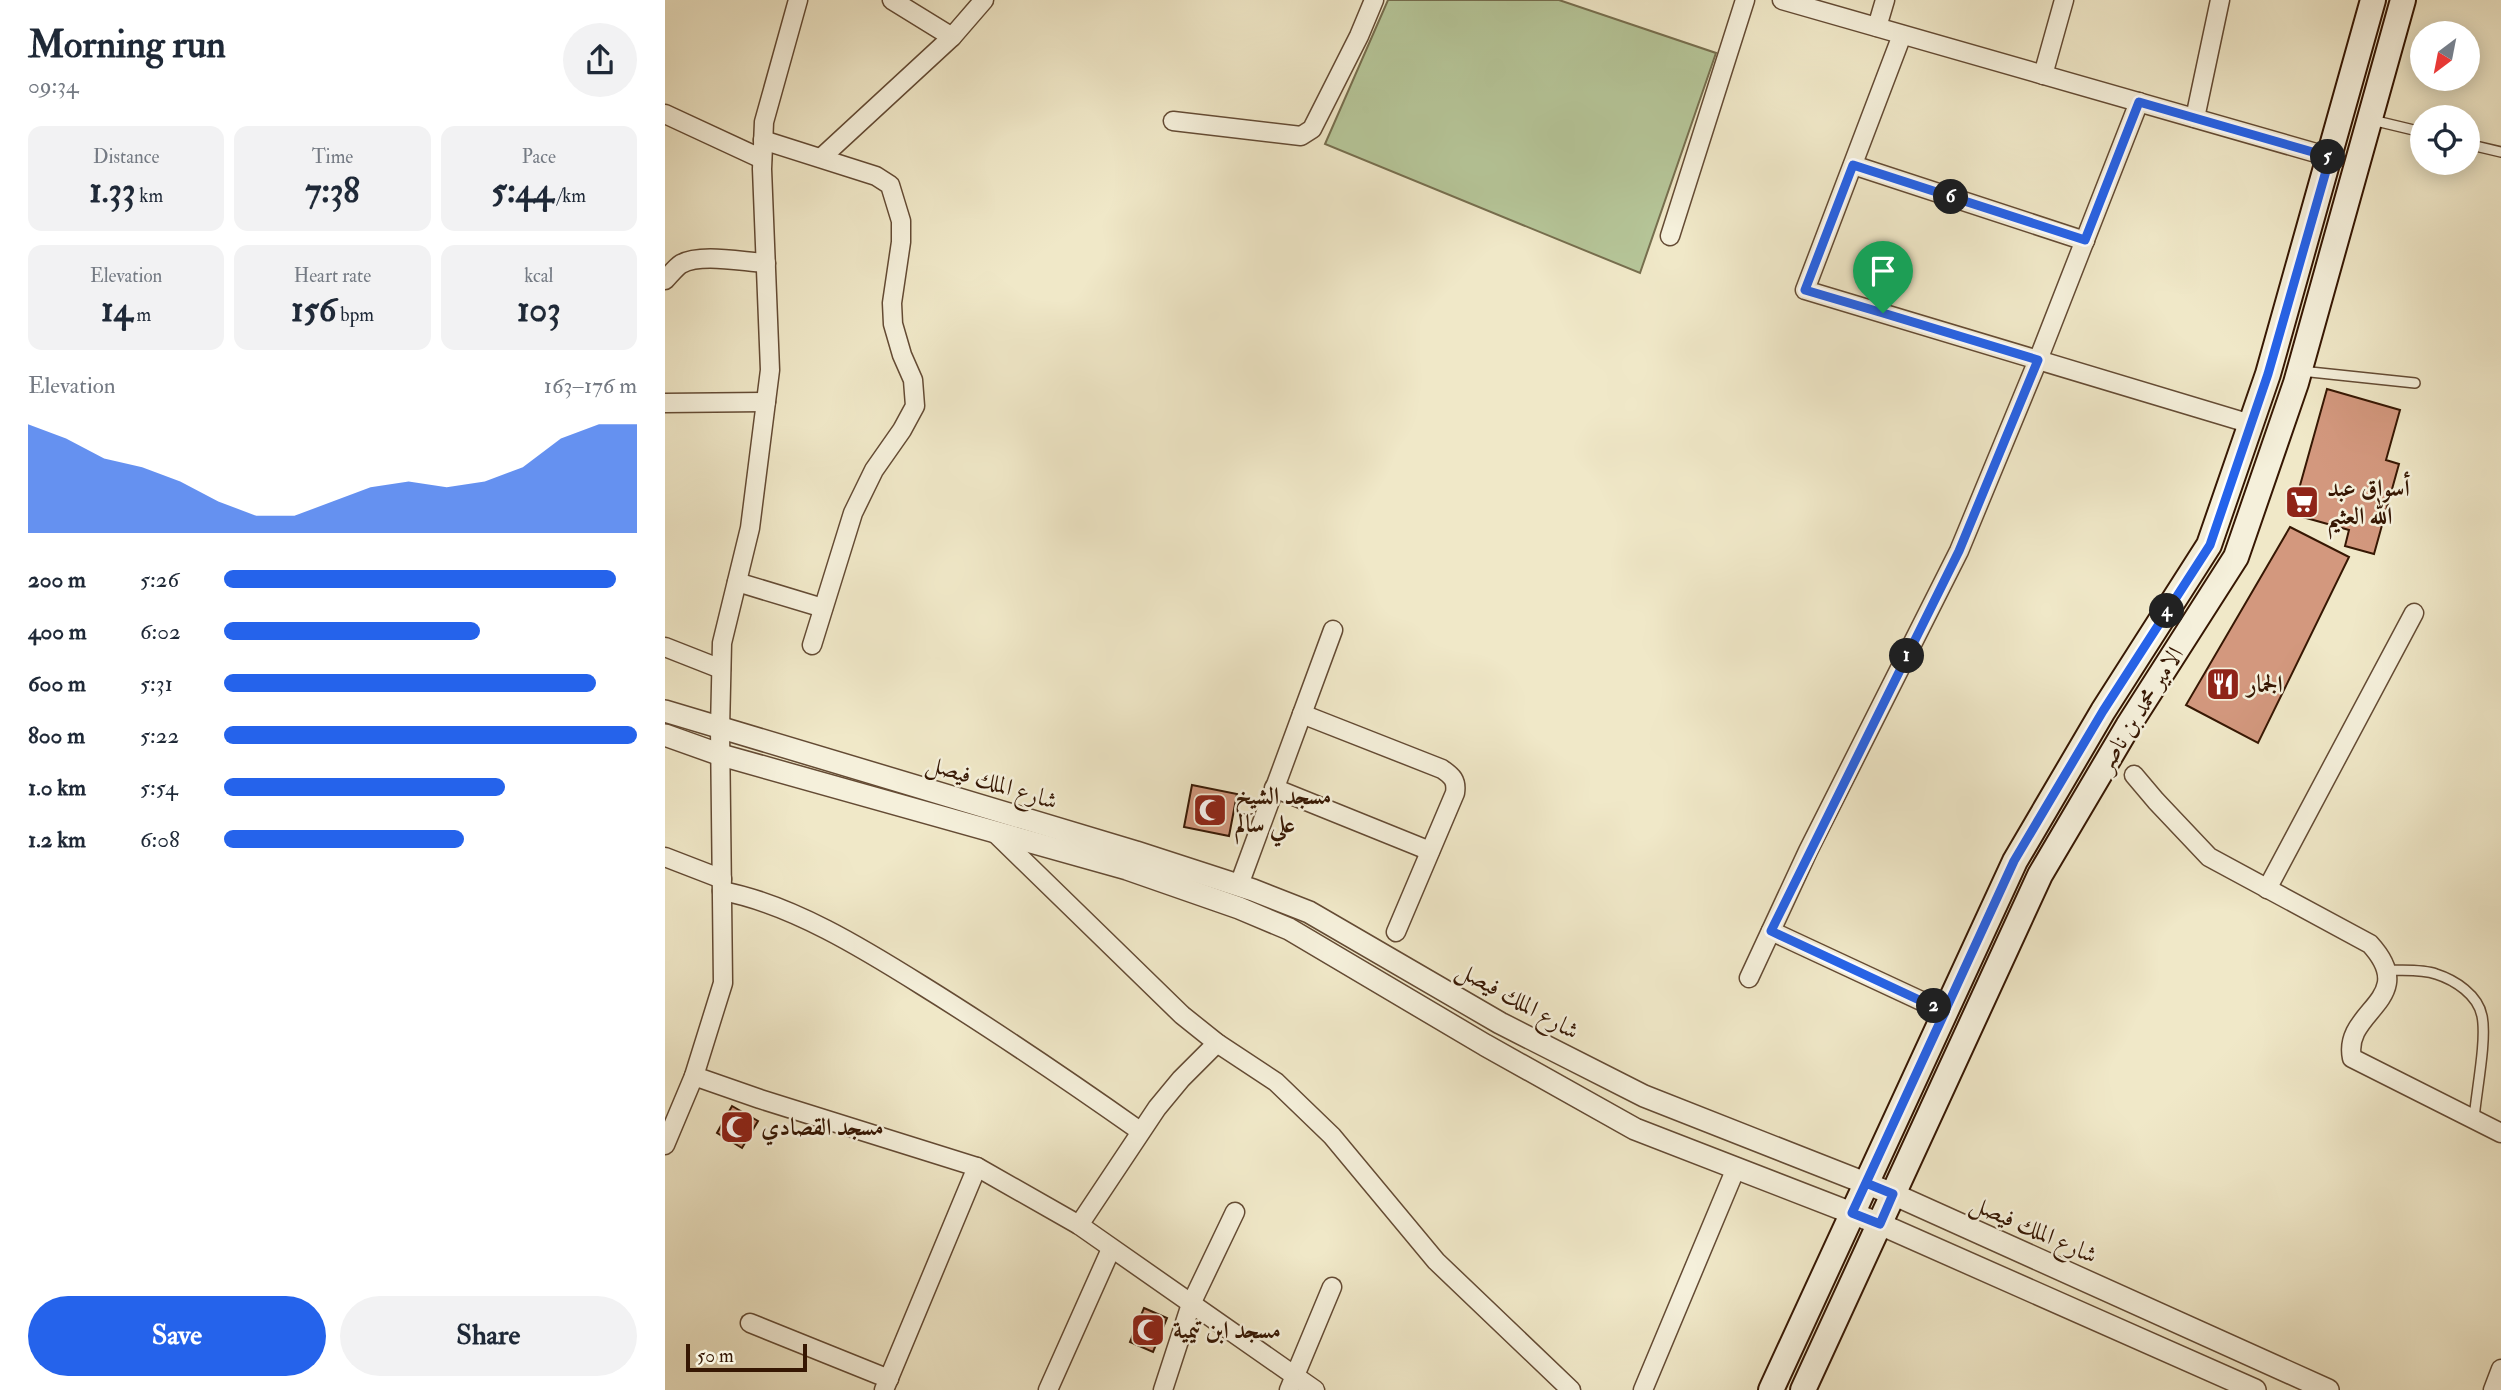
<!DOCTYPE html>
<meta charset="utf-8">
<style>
body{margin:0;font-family:"IM FELL Double Pica",Amiri,serif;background:#f2f2f3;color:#1f2937;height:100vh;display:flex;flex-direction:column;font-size:26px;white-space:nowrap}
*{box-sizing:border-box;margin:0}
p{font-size:23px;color:#747a83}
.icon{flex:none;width:38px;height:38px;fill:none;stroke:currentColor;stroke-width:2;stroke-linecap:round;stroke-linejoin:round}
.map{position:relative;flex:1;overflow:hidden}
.side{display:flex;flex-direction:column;background:#fff;width:665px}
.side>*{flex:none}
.needle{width:46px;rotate:212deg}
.controls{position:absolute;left:1745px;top:21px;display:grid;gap:14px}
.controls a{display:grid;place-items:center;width:70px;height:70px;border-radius:50%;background:#fff;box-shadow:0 4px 18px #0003;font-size:35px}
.scale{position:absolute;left:21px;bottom:18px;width:121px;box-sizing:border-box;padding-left:7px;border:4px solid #361703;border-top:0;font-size:19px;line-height:24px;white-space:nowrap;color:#361703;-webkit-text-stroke:5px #f5f0db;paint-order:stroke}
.pin{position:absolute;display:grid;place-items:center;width:60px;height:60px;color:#fff;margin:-72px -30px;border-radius:50% 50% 50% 0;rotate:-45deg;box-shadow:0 0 7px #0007}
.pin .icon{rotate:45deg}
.km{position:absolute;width:35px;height:35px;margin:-18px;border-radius:50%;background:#222;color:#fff;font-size:19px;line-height:35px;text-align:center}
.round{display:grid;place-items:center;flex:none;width:74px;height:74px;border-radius:37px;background:#f2f2f3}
.head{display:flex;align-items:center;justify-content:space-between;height:119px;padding:0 28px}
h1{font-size:38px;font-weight:700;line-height:52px}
.stats{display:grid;grid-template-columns:repeat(3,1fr);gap:10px;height:119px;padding:7px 28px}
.stats div{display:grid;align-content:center;border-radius:14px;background:#f2f2f3;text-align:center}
.stats b{font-size:35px;font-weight:700}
.stats small{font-size:19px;font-weight:400}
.stats p{font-size:19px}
.chart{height:196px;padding:14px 28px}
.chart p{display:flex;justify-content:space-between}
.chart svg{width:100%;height:126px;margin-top:7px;fill:#2563eb;opacity:.7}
.primary-button{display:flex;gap:14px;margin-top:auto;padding:14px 28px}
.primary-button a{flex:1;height:80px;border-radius:42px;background:#2563eb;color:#fff;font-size:28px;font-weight:700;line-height:80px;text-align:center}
.primary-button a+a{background:#f2f2f3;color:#1f2937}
ul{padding:0 28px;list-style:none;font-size:23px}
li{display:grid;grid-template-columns:112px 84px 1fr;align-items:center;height:52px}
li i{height:18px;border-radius:9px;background:#2563eb}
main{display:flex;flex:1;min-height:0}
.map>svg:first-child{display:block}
.green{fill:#b6c699;stroke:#766e4e;stroke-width:2}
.building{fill:#d3987e;stroke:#361703;stroke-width:2}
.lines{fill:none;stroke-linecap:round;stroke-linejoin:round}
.service-casing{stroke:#644b34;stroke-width:12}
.minor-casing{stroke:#644b34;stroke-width:21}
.tertiary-casing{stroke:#644b34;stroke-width:24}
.secondary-casing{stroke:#361703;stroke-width:28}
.service{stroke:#f5f0db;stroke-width:9}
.minor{stroke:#f5f0db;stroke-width:18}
.tertiary{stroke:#f5f0db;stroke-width:21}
.secondary{stroke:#f5f0db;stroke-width:24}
.route-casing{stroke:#fff;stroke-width:14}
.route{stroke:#2563eb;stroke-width:9}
.labels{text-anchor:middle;stroke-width:5;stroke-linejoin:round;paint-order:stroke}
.poi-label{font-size:24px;font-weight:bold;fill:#361703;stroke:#f5f0db;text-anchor:start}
.street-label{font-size:24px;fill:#361703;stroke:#f5f0db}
</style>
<main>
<section class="side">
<div class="head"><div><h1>Morning run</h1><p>09:34</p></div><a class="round"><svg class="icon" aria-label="share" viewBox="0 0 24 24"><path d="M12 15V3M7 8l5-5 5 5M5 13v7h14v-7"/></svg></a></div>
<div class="stats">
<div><p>Distance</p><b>1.33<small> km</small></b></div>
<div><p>Time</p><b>7:38</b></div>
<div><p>Pace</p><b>5:44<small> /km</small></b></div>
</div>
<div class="stats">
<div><p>Elevation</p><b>14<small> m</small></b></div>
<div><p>Heart rate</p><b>156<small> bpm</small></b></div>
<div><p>kcal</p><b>103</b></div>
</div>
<div class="chart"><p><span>Elevation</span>163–176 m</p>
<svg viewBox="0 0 160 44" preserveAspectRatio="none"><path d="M0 44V6L10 11L20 18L30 21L40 26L50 33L60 38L70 38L80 33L90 28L100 26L110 28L120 26L130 21L140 11L150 6L160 6V44z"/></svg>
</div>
<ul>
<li><b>200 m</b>5:26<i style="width:95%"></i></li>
<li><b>400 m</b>6:02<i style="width:62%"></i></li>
<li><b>600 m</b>5:31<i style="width:90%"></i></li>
<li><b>800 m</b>5:22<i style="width:100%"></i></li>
<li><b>1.0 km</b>5:54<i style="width:68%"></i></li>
<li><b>1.2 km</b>6:08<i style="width:58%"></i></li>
</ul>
<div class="primary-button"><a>Save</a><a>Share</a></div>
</section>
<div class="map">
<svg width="1836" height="1390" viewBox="0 0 1836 1390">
<rect width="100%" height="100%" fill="#f0e8c8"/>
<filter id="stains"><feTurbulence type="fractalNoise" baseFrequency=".00286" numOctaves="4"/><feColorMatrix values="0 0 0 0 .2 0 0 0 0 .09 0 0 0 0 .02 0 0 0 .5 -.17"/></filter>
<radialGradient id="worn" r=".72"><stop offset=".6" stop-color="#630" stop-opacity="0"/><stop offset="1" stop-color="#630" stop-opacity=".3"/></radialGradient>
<!-- green -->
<path class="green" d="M723,0H894L1051,53L975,273L660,144Z"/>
<!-- building -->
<g class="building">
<path d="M1662,389L1735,410L1721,460L1734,464L1709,554L1680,546L1684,530L1627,514Z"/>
<path d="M1625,527L1684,557L1593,743L1521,705Z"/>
<path d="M527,785L572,794L564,836L519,827Z"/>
<path d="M67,1106L93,1121L77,1148L52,1133Z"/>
<path d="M479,1308L502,1318L488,1352L465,1342Z"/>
</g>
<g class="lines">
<!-- service casing -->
<g class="service-casing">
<g id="service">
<path d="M1707,120L1757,132"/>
<path d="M1802,144L1836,152"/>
<path d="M1636,371L1750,383"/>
<path d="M1723,970C1738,971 1757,969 1771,974C1790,980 1813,995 1817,1016C1822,1040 1811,1093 1809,1119"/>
</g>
</g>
<!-- minor casing -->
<g class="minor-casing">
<g id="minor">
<path d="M227,0L287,37"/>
<path d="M1117,0L1665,157"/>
<path d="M1212,27L1220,0"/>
<path d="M1237,35L1140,290L1586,424"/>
<path d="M1378,75L1399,0"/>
<path d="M0,114L97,159"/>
<path d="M1530,118L1555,0"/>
<path d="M508,121L636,136L647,129L694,36L709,0"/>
<path d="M98,140L211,176L225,185L236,221V242L227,303L228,324L237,355L248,380L250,406L237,430L209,470L188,513L147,645"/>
<path d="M156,158L287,37L319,0"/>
<path d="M1188,165L1420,241"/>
<path d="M1005,236L1080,0"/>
<path d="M0,280C5,275 10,268 16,264C36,253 78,262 101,263"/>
<path d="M0,403L101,402"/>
<path d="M72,582L158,608"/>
<path d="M0,647L56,669"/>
<path d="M637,714L777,769C787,776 792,780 790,793L731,932"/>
<path d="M1469,775L1491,801L1544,857L1705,944C1756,1000 1677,1010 1687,1058L1836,1133"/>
<path d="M609,788L765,851"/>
<path d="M328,831L517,1015L552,1043L611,1082L667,1136L771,1261L906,1390"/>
<path d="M0,857L57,879"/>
<path d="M574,885L668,630"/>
<path d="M1602,889L1749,613"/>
<path d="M57,891C126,904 199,949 258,986C332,1032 404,1081 475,1131"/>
<path d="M1106,931L1280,1012"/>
<path d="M1084,978L1143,851L1294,551L1373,360L1474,102"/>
<path d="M29,1076L95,1099L312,1167L414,1225L650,1390"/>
<path d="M0,1145L29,1076L58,983L55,729L57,643L85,528L105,370L97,169L99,122L133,0"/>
<path d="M414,1225L492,1108L516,1079L552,1043"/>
<path d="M85,1323L224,1379"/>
<path d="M219,1390L312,1167"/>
<path d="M383,1390L446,1249"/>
<path d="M498,1390L526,1304L570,1212"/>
<path d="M624,1390L667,1287"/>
<path d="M978,1390L1071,1168"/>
<path d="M1828,1390L1836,1369"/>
</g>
</g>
<!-- tertiary casing -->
<g class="tertiary-casing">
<g id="tertiary">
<path d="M0,711L471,852L588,890L644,912L835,1023L979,1096L1228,1194L1663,1390"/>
<path d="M0,735L56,755L462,869L574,908L624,929L820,1045L970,1129L1215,1224L1590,1390"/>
</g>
</g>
<!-- secondary casing -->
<g class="secondary-casing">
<g id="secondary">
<path d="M1106,1390L1350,861L1438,711L1544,545L1603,374L1708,0"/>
<path d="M1138,1390L1375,875L1463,726L1571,557L1631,383L1738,0"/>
</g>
</g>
<!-- service -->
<use href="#service" class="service"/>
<!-- minor -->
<use href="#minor" class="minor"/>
<!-- tertiary -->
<use href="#tertiary" class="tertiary"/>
<!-- secondary -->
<use href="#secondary" class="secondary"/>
</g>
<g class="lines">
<!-- route casing -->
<g class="route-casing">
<path id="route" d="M1218,313L1373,360L1294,551L1106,931L1280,1012C1249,1079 1218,1146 1187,1213L1215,1224L1228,1194L1201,1183L1349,861L1438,711L1545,545L1603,374L1665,157L1474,102L1420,240L1188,165L1140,290L1218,313"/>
</g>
<!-- route -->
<use href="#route" class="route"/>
</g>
<!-- icons -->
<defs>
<g id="supermarket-square" transform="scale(1.75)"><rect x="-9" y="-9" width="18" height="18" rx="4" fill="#8f2418" stroke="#f5f0db"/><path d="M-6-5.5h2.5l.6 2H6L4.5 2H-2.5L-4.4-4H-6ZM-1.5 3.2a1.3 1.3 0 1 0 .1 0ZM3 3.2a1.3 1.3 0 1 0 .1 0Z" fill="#fff"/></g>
<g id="restaurant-square" transform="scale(1.75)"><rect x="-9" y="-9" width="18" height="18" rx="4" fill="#8f2418" stroke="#f5f0db"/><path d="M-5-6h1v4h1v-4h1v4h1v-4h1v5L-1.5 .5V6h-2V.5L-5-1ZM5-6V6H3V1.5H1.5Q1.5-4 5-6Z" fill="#fff"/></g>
<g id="mosque-square" transform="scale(1.75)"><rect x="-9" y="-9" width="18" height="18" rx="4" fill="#8f2418" stroke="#f5f0db"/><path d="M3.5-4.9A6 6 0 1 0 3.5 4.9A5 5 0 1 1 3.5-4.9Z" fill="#fff"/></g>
</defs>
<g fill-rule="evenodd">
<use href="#supermarket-square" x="1637" y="502"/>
<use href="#restaurant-square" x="1558" y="684"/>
<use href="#mosque-square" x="545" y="810"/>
<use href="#mosque-square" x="72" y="1127"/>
<use href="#mosque-square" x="483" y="1330"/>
</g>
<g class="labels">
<!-- poi labels -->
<g class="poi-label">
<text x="1662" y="496">أسواق عبد<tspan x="1662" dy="28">الله العثيم</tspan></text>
<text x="1582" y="692">الجمار</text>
<text x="570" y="804">مسجد الشيخ<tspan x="570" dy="28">علي سالم</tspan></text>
<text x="96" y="1135">مسجد القصادي</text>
<text x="508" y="1338">مسجد ابن تيمية</text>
</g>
<!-- street labels -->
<g class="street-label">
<text transform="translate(1475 709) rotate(-58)" y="8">الامير محمد بن ناصر</text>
<text transform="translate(327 782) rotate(17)" y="8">شارع الملك فيصل</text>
<text transform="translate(853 1000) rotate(29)" y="8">شارع الملك فيصل</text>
<text transform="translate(1369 1229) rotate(24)" y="8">شارع الملك فيصل</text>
</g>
</g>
<rect width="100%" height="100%" filter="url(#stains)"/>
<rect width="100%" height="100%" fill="url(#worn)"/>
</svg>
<div class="controls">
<a><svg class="needle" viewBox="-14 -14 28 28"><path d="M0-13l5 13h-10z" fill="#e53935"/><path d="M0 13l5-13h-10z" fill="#747a83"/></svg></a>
<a><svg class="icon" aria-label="locate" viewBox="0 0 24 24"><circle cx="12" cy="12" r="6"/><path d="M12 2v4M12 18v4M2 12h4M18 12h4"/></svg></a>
</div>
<div class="scale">50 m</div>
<div class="pin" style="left:1218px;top:313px;background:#1e9e55"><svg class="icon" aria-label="arrive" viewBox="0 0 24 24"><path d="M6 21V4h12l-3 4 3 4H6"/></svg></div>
<b class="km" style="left:1242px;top:656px">1</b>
<b class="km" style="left:1269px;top:1006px">2</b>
<b class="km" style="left:1502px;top:611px">4</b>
<b class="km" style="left:1663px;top:157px">5</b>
<b class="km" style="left:1286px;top:197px">6</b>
</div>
</main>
